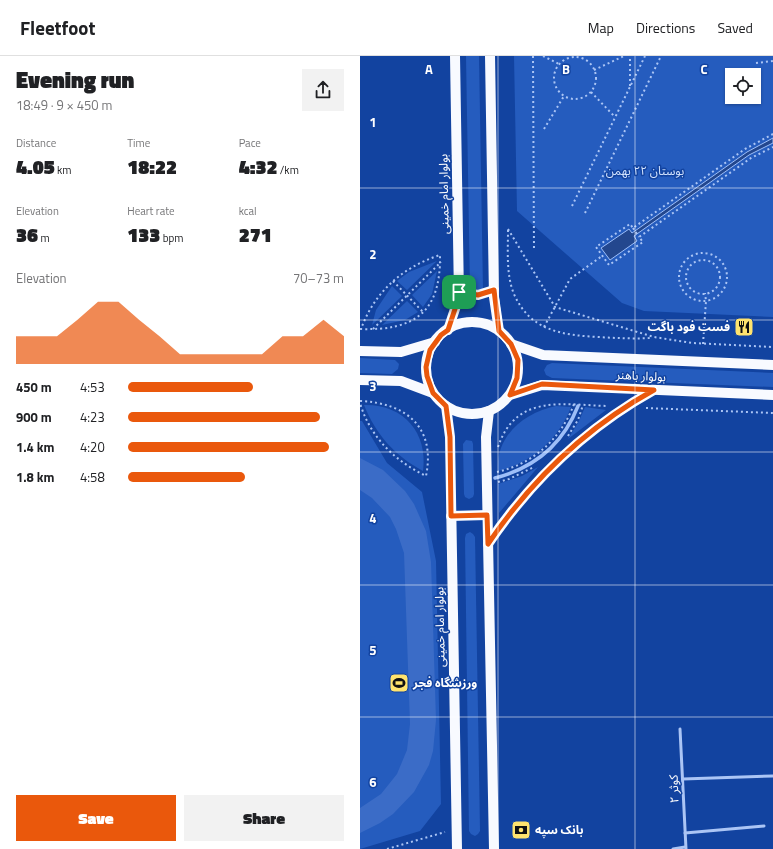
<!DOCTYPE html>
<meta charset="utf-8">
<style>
body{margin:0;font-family:"Titillium Web","Noto Sans Arabic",sans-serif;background:#f2f2f2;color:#202124;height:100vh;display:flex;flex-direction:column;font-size:15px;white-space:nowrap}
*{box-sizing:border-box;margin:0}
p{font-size:13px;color:#757577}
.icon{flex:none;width:22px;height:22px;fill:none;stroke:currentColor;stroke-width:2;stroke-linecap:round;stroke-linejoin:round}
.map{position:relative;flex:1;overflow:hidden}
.panel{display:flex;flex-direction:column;background:#fff;width:360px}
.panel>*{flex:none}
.buttons{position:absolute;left:365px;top:12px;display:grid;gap:8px}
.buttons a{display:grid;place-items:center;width:36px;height:36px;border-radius:0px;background:#fff;box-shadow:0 1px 3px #0004;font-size:20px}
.pin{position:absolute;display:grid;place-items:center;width:34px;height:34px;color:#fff;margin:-17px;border-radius:8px;box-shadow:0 2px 6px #0006}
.round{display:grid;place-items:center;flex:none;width:42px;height:42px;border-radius:0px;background:#f2f2f2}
.summary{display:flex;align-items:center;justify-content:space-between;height:68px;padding:0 16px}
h1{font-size:22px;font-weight:800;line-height:30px}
.stats{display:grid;grid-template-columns:repeat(3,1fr);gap:6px;height:68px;padding:4px 16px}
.stats div{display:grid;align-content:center}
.stats b{font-size:20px;font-weight:800}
.stats small{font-size:11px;font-weight:400}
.stats p{font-size:11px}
.chart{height:112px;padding:8px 16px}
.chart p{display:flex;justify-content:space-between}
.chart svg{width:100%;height:72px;margin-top:4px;fill:#ea580c;opacity:.7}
.button{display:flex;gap:8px;margin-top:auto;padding:8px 16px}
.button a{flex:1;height:46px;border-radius:0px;background:#ea580c;color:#fff;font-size:16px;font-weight:800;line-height:46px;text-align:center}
.button a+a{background:#f2f2f2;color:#202124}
ul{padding:0 16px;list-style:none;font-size:13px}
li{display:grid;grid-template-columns:64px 48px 1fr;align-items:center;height:30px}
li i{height:10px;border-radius:5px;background:#ea580c}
header{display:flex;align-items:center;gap:24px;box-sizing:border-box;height:56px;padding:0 20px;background:#fff;border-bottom:1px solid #e0e0e0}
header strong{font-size:19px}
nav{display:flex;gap:22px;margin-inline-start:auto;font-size:14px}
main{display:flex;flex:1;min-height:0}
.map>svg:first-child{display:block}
.green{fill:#255cbe;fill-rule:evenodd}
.water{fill:#23478e;stroke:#9dbef8}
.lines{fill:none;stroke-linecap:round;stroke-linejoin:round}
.stream{stroke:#9dbef8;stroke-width:3.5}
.building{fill:#3b6cc7}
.path{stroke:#abc5f5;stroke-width:2;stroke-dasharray:2 3;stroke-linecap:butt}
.lane{stroke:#abc5f5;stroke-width:3}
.primary{stroke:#f8faff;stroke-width:10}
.route-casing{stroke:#fff;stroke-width:8}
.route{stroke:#ea580c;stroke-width:5}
.grid{fill:none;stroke:#fff;stroke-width:1;stroke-opacity:0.55}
.labels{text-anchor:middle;stroke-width:3;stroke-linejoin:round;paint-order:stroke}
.park-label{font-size:12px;fill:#d3e3fe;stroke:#1243a0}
.street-label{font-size:12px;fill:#fff;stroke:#1243a0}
.poi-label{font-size:12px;font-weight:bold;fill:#fff;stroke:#1243a0;text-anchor:start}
.grid-label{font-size:13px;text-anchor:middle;font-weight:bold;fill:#fff;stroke:#1243a0;stroke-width:3;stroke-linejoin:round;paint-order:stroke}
</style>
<header>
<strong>Fleetfoot</strong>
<nav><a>Map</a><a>Directions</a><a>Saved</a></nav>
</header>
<main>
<section class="panel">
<div class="summary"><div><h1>Evening run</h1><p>18:49 · 9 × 450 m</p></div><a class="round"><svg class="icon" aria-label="share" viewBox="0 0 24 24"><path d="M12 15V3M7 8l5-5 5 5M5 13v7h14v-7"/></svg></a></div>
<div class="stats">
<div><p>Distance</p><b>4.05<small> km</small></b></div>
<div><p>Time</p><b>18:22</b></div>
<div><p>Pace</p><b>4:32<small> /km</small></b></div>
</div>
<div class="stats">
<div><p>Elevation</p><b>36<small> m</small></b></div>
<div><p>Heart rate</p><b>133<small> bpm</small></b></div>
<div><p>kcal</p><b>271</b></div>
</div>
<div class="chart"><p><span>Elevation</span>70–73 m</p>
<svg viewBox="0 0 160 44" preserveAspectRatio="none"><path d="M0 44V27L10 27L20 27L30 17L40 6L50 6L60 17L70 27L80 38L90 38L100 38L110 38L120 38L130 27L140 27L150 17L160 27V44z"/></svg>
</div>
<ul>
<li><b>450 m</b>4:53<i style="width:58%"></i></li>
<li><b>900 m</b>4:23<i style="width:89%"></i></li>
<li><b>1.4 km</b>4:20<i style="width:93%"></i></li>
<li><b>1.8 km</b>4:58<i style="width:54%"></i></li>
</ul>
<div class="button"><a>Save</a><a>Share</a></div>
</section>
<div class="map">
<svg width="413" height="793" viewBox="0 0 413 793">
<rect width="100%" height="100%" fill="#1243a0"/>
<!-- green -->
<g class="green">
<path d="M106,0H119L123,235H111L110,233Z"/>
<path d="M154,0H413V261L284,255L262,247L157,155ZM372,19H394V41H372Z"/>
<path d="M77,205L47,234L37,225L49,216Z"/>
<path d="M77,215L72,238L63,251L52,239Z"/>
<path d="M32,230L42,240L12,269L16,254Z"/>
<path d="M47,245L58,256L45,264L22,269Z"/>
<path d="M0,302L35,304L39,308L38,313L32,318L0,317Z"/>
<path d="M192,307L413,317V331L192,322L186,319L184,314L187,309Z"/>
<path d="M4,349C43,348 68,376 63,415C35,400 16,379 4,349Z"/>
<path d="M196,350L211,351C199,383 171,407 138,415C135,380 165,356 196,350Z"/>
<path d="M225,351L246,354L208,383L219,365Z"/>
<path d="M0,365H2L27,407L62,436L76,505L81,748L60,775L0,793Z"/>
<path d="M106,384L112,385L113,388L114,438L113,441L109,443L105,441L104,438L103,388Z"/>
<path d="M178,411L139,457L138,428L162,420Z"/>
<path d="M110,476L113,478L115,481L120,775L118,778L115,780L111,778L109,775L105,482L106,478Z"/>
</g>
<!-- water -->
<path class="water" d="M413,82V87L389,99L274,180L277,185L250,204L241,192L269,173L272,177L387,96Z"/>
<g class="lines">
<!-- stream -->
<path class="stream" d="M135,422C174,412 203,388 218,350"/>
</g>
<!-- building -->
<path class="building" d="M0,402L23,414L45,435L54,448L66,475L71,506L76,664L73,695L69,709L54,736L33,758L20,767L0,777V752L21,738L37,718L47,694L50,668L44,497L36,473L30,461L12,442L0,434Z"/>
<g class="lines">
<!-- path -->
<g class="path">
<path d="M173,0L174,194"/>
<path d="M183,0L199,8"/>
<circle cx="215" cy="22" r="21"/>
<path d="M396,7L413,5"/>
<path d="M234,14L264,0"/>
<path d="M270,30V0"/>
<path d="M231,36L255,61"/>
<path d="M184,73L204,40"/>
<path d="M413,78L385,93L273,172L270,168L236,191L249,209L283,186L279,181L391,102L413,91"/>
<path d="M212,150L285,0"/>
<path d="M225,157L301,0"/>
<path d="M273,172L279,181"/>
<path d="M148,173L195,251L294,281L332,287L413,291"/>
<path d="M148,174C148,195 146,219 154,238C170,275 202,279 238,281C256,282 273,283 290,282"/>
<circle cx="343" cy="221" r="24"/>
<circle cx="343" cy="221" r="17"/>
<path d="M33,225L63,256"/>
<path d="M184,271L210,223L242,200"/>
<path d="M0,273C55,275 81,256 80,199C43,211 15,235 1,273"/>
<path d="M13,273L81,206"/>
<path d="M343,288L346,245L345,237"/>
<path d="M0,345C46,347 76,371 66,420C35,405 10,381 0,347"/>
<path d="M286,352L413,357"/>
<path d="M208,380L218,364L223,349"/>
<path d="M138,391C156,337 204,349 248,350"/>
<path d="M137,416C173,408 201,383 214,348"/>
<path d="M138,426L149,423L174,411"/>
<path d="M27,793L85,776"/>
</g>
<!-- lane -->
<g class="lane">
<path d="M320,673L326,793"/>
<path d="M323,723L413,720"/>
<path d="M325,777L404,770"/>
<path d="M313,793L325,791"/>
</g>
<!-- primary -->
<g class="primary">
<path d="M130,0L134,241L139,275"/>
<path d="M99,236L118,239L134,234"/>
<circle cx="112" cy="312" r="46"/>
<path d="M88,274L99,241L95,0"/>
<path d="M151,288L183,299L413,309"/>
<path d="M0,295L41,296L75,286"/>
<path d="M0,324L41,325L73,337"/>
<path d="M150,339L182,329L413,339"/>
<path d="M86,350L90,381L97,793"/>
<path d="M129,355L126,381L134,793"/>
<path d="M91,460L127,459"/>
<path d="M128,488C172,423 226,372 294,334"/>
</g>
</g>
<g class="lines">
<!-- route casing -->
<g class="route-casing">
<path id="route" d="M134,234L139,275L151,288L158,304L157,322L150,339L182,328L294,334C225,372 172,423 128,488L127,459L91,460L90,381L86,350L73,337L67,320L66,311L70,294L81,279L88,274L99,241V236L118,239Z"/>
</g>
<!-- route -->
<use href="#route" class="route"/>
</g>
<!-- grid -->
<path class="grid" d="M138,0V793M275,0V793M0,132H413M0,264H413M0,396H413M0,529H413M0,661H413"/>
<!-- icons -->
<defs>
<g id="restaurant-square" transform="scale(1)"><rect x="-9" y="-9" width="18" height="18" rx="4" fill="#ffe36e" stroke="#1243a0"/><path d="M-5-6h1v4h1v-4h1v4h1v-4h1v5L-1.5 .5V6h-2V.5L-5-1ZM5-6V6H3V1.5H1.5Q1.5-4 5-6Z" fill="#111"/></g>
<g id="stadium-square" transform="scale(1)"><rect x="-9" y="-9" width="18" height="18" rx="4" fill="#ffe36e" stroke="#1243a0"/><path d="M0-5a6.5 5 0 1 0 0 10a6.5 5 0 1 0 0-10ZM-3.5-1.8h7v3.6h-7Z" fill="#111"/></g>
<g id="bank-square" transform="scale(1)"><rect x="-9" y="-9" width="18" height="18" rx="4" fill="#ffe36e" stroke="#1243a0"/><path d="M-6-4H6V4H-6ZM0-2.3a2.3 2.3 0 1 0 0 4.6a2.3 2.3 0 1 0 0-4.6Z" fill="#111"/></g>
</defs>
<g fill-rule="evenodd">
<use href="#restaurant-square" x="384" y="271"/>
<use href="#stadium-square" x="39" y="627"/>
<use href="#bank-square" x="161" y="774"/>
</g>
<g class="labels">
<!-- park labels -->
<g class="park-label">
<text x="285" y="119">بوستان ۲۲ بهمن</text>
</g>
<!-- street labels -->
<g class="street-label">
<text transform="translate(84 138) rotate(-91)" y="4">بولوار امام خمینی</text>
<text transform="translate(281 320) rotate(3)" y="4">بولوار باهنر</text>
<text transform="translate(80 571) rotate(-91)" y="4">بولوار امام خمینی</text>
<text transform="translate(314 733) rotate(-92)" y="4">کوثر ۲</text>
</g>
<!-- poi labels -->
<g class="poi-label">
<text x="370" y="275" text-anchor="end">فست فود باگت</text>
<text x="53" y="631">ورزشگاه فجر</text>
<text x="175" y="778">بانک سپه</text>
</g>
</g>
<g class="grid-label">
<text x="69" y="18">A</text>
<text x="206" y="18">B</text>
<text x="344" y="18">C</text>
<text x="13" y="71">1</text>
<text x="13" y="203">2</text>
<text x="13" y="335">3</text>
<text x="13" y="467">4</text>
<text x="13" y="599">5</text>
<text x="13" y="731">6</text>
</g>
</svg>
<div class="buttons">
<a><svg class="icon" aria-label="locate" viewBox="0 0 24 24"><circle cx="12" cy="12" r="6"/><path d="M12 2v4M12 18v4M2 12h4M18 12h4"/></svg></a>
</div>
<div class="pin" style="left:99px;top:236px;background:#1e9e55"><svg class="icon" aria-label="arrive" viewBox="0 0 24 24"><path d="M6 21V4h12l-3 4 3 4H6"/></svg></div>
</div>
</main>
